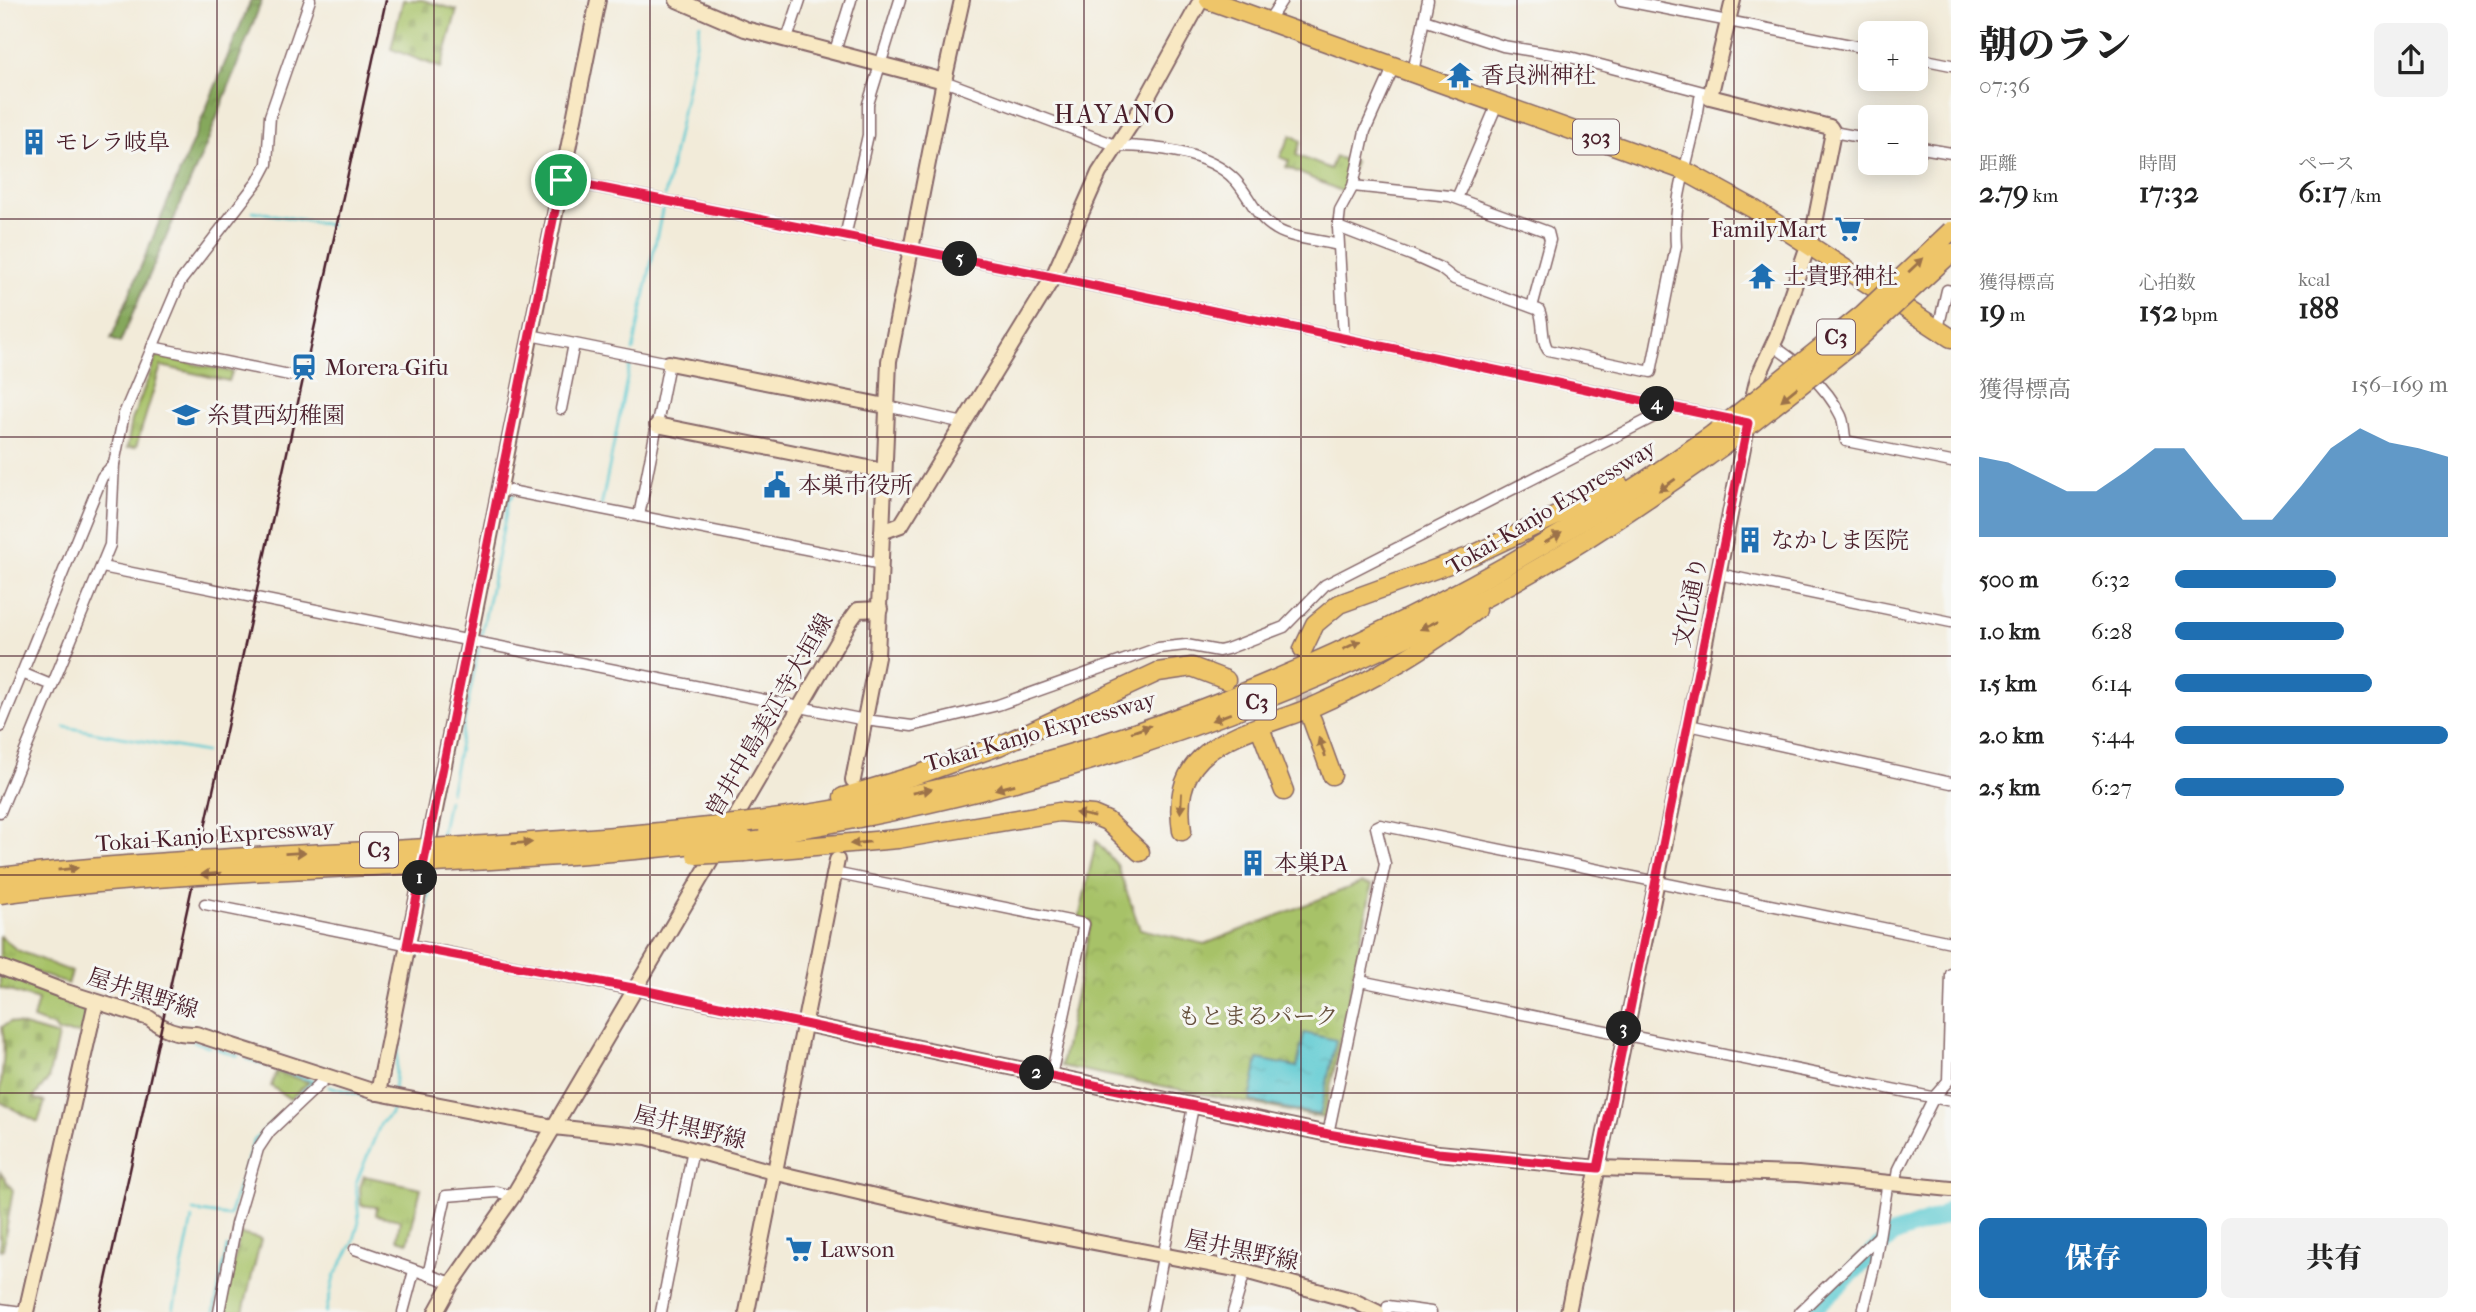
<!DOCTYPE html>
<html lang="ja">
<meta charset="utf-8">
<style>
body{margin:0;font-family:"IM FELL French Canon","Noto Serif JP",serif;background:#f2f2f2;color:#222;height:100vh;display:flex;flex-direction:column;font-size:26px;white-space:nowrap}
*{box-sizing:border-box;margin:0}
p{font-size:23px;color:#767676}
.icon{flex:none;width:38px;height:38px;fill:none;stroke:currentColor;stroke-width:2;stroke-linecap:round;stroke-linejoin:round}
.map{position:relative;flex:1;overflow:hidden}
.details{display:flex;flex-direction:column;background:#fff;width:525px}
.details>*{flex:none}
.fabs{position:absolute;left:1858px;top:21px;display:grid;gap:14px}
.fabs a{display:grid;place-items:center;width:70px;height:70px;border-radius:10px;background:#fff;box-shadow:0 4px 18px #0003;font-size:35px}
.pin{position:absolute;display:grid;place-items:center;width:60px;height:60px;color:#fff;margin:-30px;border:4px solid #fff;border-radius:50%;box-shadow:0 2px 7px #0007}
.km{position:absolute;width:35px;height:35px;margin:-18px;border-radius:50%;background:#222;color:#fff;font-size:19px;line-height:35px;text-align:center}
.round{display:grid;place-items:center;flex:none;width:74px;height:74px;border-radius:10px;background:#f2f2f2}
.summary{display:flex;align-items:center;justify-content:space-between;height:119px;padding:0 28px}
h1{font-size:38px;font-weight:800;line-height:52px}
.figures{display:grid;grid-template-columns:repeat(3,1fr);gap:10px;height:119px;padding:7px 28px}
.figures div{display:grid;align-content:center}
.figures b{font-size:30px;font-weight:800}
.figures small{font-size:19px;font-weight:400}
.figures p{font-size:19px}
.chart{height:196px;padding:14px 28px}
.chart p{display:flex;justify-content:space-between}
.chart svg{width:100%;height:126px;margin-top:7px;fill:#1f6fb2;opacity:.7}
.primary-button{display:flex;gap:14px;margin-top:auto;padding:14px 28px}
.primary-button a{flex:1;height:80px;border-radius:10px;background:#1f6fb2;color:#fff;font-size:28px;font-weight:800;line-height:80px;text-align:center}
.primary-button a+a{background:#f2f2f2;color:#222}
ul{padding:0 28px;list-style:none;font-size:23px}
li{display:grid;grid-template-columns:112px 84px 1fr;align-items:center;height:52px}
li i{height:18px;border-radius:9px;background:#1f6fb2}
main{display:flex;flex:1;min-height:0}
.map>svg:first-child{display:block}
.grass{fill:url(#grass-tufts);stroke:#78704a;stroke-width:2}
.forest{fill:url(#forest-crowns);stroke:#686444;stroke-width:2}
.cemetery{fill:url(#cemetery-stones);stroke:#78704a;stroke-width:2}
.park{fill:url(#park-crowns);stroke:#78704a;stroke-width:2}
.water{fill:url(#water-ripples);stroke:#54747e;stroke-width:2}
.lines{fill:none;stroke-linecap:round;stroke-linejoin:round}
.stream{stroke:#5dcad2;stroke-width:2.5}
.river{stroke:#5dcad2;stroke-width:18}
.highway-tunnel{stroke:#d0c2b6;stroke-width:18;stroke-dasharray:18 9;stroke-linecap:butt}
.street-casing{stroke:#856668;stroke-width:13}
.secondary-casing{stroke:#856668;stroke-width:18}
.highway-casing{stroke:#856668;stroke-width:21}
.street{stroke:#fff;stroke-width:10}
.secondary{stroke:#f8e8c3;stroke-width:14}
.highway{stroke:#eec569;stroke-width:18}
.rail{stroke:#4a1f2b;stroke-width:2.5}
.highway-bridge-casing{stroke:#856668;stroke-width:21;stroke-linecap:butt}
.highway-bridge{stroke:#eec569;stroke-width:18}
.oneway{fill:#9c724a}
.route-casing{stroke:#fff;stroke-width:14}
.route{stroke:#e11d48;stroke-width:9}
.grid{fill:none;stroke:#4a1f2b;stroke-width:2;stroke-opacity:0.55}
.labels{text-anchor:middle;stroke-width:6;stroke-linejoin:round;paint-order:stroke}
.shield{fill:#f6f6f2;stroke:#7e6067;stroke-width:2}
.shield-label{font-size:21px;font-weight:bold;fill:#4a1f2b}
.poi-label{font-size:23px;fill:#4a1f2b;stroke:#f6f6f2;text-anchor:start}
.street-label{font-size:23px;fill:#4a1f2b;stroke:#f6f6f2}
.park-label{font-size:23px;fill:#66503d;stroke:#f6f6f2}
.quarter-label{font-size:26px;letter-spacing:2px;fill:#4a1f2b;stroke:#f6f6f2}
</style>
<main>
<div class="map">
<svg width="1951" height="1312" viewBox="0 0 1951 1312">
<defs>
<pattern id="grass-tufts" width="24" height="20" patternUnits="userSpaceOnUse" patternTransform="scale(1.75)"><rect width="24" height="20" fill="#a7c268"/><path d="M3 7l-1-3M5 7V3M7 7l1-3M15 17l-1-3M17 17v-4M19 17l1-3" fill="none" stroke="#91a65a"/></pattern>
<pattern id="forest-crowns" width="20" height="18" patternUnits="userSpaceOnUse" patternTransform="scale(1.75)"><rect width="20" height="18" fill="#85a85c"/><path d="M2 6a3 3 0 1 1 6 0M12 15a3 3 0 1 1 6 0" fill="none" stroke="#6f884c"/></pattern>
<pattern id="cemetery-stones" width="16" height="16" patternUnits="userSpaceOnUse" patternTransform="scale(1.75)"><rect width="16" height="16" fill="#a7c268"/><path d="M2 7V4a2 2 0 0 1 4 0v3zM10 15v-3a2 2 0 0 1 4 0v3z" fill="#91a65a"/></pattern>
<pattern id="park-crowns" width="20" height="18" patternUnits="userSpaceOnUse" patternTransform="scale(1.75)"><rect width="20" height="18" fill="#a7c268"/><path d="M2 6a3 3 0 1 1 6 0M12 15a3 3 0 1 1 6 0" fill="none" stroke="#91a65a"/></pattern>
<pattern id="water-ripples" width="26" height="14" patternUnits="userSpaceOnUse" patternTransform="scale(1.75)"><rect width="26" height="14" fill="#5dcad2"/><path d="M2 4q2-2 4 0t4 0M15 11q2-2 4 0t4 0" fill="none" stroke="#52adb4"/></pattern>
</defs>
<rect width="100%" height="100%" fill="#f6f6f2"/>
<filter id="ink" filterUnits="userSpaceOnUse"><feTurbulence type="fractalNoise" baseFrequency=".0143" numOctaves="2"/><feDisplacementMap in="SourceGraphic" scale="14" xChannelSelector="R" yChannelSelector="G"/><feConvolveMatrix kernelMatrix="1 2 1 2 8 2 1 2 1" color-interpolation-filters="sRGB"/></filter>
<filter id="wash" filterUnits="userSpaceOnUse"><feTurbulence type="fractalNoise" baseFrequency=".00686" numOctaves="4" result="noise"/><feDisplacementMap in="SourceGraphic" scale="28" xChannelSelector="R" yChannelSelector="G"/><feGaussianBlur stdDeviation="1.57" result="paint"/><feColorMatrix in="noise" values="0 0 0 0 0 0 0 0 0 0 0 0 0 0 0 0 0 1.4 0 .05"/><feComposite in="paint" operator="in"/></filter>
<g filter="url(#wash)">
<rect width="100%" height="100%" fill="#f2ebd9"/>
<!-- grass -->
<g class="grass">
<path d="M1291,135L1301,141L1296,155L1330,169L1335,157L1355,162L1343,192L1286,167L1289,161L1280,157Z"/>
<path d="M157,356L232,372L229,381L161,366L136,447L127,448L132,420Z"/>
<path d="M0,936L17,950L72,972L68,984L0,960Z"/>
<path d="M0,973L78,1000L86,1018L83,1034L58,1032L54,1027L33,1019L38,1000L0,988Z"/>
<path d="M276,1072L309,1082L290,1099L271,1086Z"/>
<path d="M364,1176L421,1188L408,1242L397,1239L400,1220L376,1215L377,1207L361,1205L360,1188Z"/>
<path d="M240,1234L261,1239L243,1312H224Z"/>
</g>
<!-- forest -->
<path class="forest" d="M251,0H262L207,143L120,343L111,339Z"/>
<!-- cemetery -->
<g class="cemetery">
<path d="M403,0H422L457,10L441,68L391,49Z"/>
<path d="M10,1022L58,1036L48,1080L33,1098L45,1102L38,1122L0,1102C0,1076 7,1052 2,1027Z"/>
<path d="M0,1172L13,1190L3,1249L0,1250Z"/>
</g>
<!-- park -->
<path class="park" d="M1096,841L1117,865L1140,929L1205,944L1361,883L1372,885L1324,1118L1061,1066L1091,922L1079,919Z"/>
<!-- water -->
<path class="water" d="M1304,1033L1336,1040L1320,1115L1250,1101L1258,1059L1297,1067Z"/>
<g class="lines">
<!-- stream -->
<g class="stream">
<path d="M665,196L700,24"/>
<path d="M253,211L330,225"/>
<path d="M633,351L663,206"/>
<path d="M601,507L631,359"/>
<path d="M481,637L509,499L513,495"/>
<path d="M65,727L205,752"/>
<path d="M450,793L479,647"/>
<path d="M440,841L448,800"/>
<path d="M418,944L434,868"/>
<path d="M193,1041L210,1047"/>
<path d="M217,1049L238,1056"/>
<path d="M329,1086L374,1099"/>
<path d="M394,1090L398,1050L417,952"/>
<path d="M193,1211L229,1216L254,1140L314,1081L247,1059"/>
<path d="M173,1312L192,1219"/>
<path d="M214,1312L227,1247"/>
<path d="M326,1312L334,1277L353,1243L359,1222L356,1183L381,1123L391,1114L394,1102"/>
</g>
<!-- river -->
<path class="river" d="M1810,1312L1892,1235L1942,1216L1951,1209"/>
</g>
</g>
<g filter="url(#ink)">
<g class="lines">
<!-- highway-tunnel -->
<path class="highway-tunnel" d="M1299,669L1301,688L1312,720"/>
<!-- street casing -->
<g class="street-casing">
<g id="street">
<path d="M1621,0L1871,49"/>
<path d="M1269,20L1282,0"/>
<path d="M787,39L800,0"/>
<path d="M835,51L851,0"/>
<path d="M1916,58L1951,65"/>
<path d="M1413,72L1428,0"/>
<path d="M944,81L1118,146C1154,146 1209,152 1235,180C1250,196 1255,217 1276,229C1292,239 1320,240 1338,245"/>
<path d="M1833,132L1871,139"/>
<path d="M1916,147L1951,153"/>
<path d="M561,180L1018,270L1730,419"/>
<path d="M1353,186L1450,196L1548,232L1550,240L1532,307"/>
<path d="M1457,198L1498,102"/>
<path d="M1338,227L1411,255L1440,268L1454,279L1539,310C1545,324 1540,338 1548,350L1651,372L1676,246C1672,194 1694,148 1700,98L1707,93L1570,57L1503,46L1424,20"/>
<path d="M845,237L868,135V104L900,0"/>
<path d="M1938,329L1947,290L1951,291"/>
<path d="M530,335L669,363L639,516"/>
<path d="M1344,340L1338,227L1340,210L1353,186L1365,131L1394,66"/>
<path d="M1773,346C1797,361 1827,387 1840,414C1845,422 1843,432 1846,441L1951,462"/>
<path d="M152,347L294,376"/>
<path d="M886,406L964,423"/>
<path d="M561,409L574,344"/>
<path d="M500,489L882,564"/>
<path d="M102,567L865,720L912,726L998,705L1158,648L1186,645L1219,651L1227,649L1284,627L1325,585L1673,407"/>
<path d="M1719,574L1951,622"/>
<path d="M22,673L51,685"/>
<path d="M1689,725L1951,783"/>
<path d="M0,727L102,477L114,464"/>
<path d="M0,812L110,545L114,464L124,414L180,282L258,181L267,164L270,116L310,0"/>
<path d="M834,873L1084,924L1051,1076"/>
<path d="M205,904L805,1024"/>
<path d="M1360,981L1385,864L1376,827L1380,825L1951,942"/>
<path d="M1328,1134L1360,981L1951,1101"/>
<path d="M1896,1182L1898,1169L1934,1097L1948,1081L1951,974"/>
<path d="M355,1249L452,1283"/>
<path d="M428,1275L446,1196L497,1192L513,1196"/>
<path d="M0,1309L22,1312"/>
<path d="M219,1312L236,1224L258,1149L270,1131L326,1078"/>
<path d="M403,1312L414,1271"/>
<path d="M661,1312L693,1149"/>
<path d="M1152,1312L1193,1107"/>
<path d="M1233,1312L1245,1271"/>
<path d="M1386,1312L1388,1306L1431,1312"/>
<path d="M1800,1312L1878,1237"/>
<path d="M1863,1312L1875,1263L1888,1181"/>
</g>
</g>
<!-- secondary casing -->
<g class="secondary-casing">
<g id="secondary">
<path d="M677,0L745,29L944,81L962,0"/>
<path d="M669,363L886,406"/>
<path d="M657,425L883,471"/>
<path d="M882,532L901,525L1052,279L1099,173L1142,107L1201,0"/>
<path d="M853,780L877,657L889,361L944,81"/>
<path d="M729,829L850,621L858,610L880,609"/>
<path d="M0,967L63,991L149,1018C163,1029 179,1035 196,1034L378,1093L554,1127L647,1137L773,1172L969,1218L1245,1271L1354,1301L1377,1312"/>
<path d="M805,1024L1328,1134L1438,1153L1598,1168L1798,1174L1951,1189"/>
<path d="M378,1093L598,0"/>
<path d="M26,1312L96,1002"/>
<path d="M436,1312L452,1283L513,1196L719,847"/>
<path d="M747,1312L837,860"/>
<path d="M1568,1312L1689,725L1751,406L1758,377L1777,336L1814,228L1833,132L1830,127L1710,97L1733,0"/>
</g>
</g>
<!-- highway casing -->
<g class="highway-casing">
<g id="highway">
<path d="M1209,0L1683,170L1752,208L1951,338"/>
<path d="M1303,649L1315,624L1339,604L1471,556L1620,486"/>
<path d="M1312,720L1332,775"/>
<path d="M1262,733L1284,791"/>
<path d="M843,797L923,773L999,746L1158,672L1192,667L1226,680"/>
<path d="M758,821C1102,777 1432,634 1713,434"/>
<path d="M1182,831C1178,803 1180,779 1201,758C1227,732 1283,720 1317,705C1374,680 1427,648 1476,610"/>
<path d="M743,838C1015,798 1271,715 1512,583C1585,543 1654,494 1723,446"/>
<path d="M745,852L898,839L1059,812L1093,815L1107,821L1140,852"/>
</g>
</g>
<!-- street -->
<use href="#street" class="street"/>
<!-- secondary -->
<use href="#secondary" class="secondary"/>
<!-- highway -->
<use href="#highway" class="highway"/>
<!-- rail -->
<path class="rail" d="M99,1312L386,0"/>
<!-- highway-bridge casing -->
<g class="highway-bridge-casing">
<g id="highway-bridge">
<path d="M1713,434L1863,314L1951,231"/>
<path d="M1723,446L1856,341L1951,253"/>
<path d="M696,855L745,852"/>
<path d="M0,877C252,848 507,854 758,821"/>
<path d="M0,894C247,861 497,871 743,838"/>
</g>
</g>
<!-- highway-bridge -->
<use href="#highway-bridge" class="highway-bridge"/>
</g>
<!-- one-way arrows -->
<defs><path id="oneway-solid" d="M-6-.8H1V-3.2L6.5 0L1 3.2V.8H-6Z" transform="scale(1.75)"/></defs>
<g class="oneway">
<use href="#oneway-solid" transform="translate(1916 265) rotate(-43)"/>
<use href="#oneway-solid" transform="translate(1789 394) rotate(141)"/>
<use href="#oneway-solid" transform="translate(1667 485) rotate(145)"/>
<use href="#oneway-solid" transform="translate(1553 538) rotate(-30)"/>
<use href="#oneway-solid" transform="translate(1429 625) rotate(154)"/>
<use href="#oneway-solid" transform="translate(1352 645) rotate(-25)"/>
<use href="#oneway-solid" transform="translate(1221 717) rotate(159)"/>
<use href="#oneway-solid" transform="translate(1141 729) rotate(-19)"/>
<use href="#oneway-solid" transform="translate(1322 747) rotate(-110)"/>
<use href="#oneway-solid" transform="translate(1005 787) rotate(166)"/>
<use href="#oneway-solid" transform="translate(922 791) rotate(-12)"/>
<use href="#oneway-solid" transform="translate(1181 803) rotate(93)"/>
<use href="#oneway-solid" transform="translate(1085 815) rotate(-169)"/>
<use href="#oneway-solid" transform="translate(522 843) rotate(-3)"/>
<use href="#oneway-solid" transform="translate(860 843) rotate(174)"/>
<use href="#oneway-solid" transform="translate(295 853) rotate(-3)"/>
<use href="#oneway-solid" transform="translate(68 869) rotate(-6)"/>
<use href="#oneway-solid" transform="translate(211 874) rotate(176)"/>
</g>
</g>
<g class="lines" filter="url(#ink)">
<!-- route casing -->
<g class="route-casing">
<path id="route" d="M561,180L1018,270L1748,423L1598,1168L1438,1153L1328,1134L633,988L407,946Z"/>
</g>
<!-- route -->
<use href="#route" class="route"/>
</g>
<!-- grid -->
<path class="grid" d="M217,0V1312M434,0V1312M650,0V1312M867,0V1312M1084,0V1312M1301,0V1312M1517,0V1312M1734,0V1312M0,219H1951M0,437H1951M0,656H1951M0,875H1951M0,1093H1951"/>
<!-- icons -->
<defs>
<g id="temple-bare" transform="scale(2.1)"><path d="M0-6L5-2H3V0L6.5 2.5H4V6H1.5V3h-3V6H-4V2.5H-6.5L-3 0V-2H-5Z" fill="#1f6fb2" stroke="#f6f6f2" stroke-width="2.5" paint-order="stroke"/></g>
<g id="building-bare" transform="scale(2.1)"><path d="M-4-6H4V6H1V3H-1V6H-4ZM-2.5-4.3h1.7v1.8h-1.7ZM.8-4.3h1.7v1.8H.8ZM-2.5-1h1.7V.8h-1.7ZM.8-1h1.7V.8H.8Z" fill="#1f6fb2" stroke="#f6f6f2" stroke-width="2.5" paint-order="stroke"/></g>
<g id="supermarket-bare" transform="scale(2.1)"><path d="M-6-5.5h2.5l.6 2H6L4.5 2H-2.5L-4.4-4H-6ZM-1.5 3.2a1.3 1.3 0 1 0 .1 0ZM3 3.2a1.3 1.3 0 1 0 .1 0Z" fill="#1f6fb2" stroke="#f6f6f2" stroke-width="2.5" paint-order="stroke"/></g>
<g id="station-bare" transform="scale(2.1)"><path d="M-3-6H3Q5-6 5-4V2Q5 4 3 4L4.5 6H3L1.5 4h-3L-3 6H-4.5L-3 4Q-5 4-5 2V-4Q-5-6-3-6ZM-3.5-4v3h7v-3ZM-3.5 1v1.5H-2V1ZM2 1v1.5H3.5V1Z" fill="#1f6fb2" stroke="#f6f6f2" stroke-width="2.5" paint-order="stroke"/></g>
<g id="school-bare" transform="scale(2.1)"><path d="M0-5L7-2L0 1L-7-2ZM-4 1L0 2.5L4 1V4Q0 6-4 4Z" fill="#1f6fb2" stroke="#f6f6f2" stroke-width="2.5" paint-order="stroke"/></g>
<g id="civic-bare" transform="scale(2.1)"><path d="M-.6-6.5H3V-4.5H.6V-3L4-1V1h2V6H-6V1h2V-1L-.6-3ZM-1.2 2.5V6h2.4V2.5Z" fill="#1f6fb2" stroke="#f6f6f2" stroke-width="2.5" paint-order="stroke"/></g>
</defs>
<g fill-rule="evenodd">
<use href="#temple-bare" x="1460" y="75"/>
<use href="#building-bare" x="34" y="142"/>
<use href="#supermarket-bare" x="1848" y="229"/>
<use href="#temple-bare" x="1762" y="276"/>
<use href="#station-bare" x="304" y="367"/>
<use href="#school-bare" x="186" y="415"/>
<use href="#civic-bare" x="777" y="485"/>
<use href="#building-bare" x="1750" y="540"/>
<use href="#building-bare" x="1253" y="863"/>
<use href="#supermarket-bare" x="799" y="1249"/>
</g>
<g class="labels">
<!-- shield labels -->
<g class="shield">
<rect x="1573" y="119.5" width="46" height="35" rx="5"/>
<rect x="1817" y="319.5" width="38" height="35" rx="5"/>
<rect x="1238" y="684.5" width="38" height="35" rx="5"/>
<rect x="360" y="832.5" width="38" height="35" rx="5"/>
</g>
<g class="shield-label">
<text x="1596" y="144">303</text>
<text x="1836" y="344">C3</text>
<text x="1257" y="709">C3</text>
<text x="379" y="857">C3</text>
</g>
<!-- poi labels -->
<g class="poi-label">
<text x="1481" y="83">香良洲神社</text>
<text x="55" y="150">モレラ岐阜</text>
<text x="1827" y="237" text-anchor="end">FamilyMart</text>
<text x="1783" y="284">土貴野神社</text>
<text x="325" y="375">Morera-Gifu</text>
<text x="207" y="423">糸貫西幼稚園</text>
<text x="798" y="493">本巣市役所</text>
<text x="1771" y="548">なかしま医院</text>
<text x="1274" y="871">本巣PA</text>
<text x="820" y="1257">Lawson</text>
</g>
<!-- street labels -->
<g class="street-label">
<text transform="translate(1551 507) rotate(-31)" y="8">Tokai-Kanjo Expressway</text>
<text transform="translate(1690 602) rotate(-79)" y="8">文化通り</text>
<text transform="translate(769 715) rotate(-60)" y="8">曽井中島美江寺大垣線</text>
<text transform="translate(1040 731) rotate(-16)" y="8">Tokai-Kanjo Expressway</text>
<text transform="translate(215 835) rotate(-4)" y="8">Tokai-Kanjo Expressway</text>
<text transform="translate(143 993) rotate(18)" y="8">屋井黒野線</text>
<text transform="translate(690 1127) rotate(14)" y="8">屋井黒野線</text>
<text transform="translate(1242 1250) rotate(12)" y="8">屋井黒野線</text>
</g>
<!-- park labels -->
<g class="park-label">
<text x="1258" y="1024">もとまるパーク</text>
</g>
<!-- quarter labels -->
<g class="quarter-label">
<text x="1115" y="123">HAYANO</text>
</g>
</g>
</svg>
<div class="fabs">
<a>+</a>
<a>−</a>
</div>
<div class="pin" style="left:561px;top:180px;background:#1e9e55"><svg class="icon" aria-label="arrive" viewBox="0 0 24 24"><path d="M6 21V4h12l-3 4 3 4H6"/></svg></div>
<b class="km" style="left:420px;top:878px">1</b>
<b class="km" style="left:1037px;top:1073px">2</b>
<b class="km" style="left:1624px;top:1029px">3</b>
<b class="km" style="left:1657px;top:404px">4</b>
<b class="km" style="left:960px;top:259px">5</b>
</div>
<section class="details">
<div class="summary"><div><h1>朝のラン</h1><p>07:36</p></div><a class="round"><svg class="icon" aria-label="share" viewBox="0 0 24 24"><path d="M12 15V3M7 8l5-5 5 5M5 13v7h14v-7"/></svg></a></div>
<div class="figures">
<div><p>距離</p><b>2.79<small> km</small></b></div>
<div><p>時間</p><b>17:32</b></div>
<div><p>ペース</p><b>6:17<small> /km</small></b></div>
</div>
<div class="figures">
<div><p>獲得標高</p><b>19<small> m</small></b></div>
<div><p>心拍数</p><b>152<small> bpm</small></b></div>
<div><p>kcal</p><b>188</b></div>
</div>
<div class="chart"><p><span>獲得標高</span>156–169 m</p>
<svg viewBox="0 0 160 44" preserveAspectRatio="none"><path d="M0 44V16L10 18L20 23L30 28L40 28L50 21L60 13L70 13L80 26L90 38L100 38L110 26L120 13L130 6L140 11L150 13L160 16V44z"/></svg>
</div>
<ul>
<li><b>500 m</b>6:32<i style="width:59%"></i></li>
<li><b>1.0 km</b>6:28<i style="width:62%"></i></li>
<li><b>1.5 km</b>6:14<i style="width:72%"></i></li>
<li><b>2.0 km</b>5:44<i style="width:100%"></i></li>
<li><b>2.5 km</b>6:27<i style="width:62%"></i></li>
</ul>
<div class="primary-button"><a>保存</a><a>共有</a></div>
</section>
</main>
